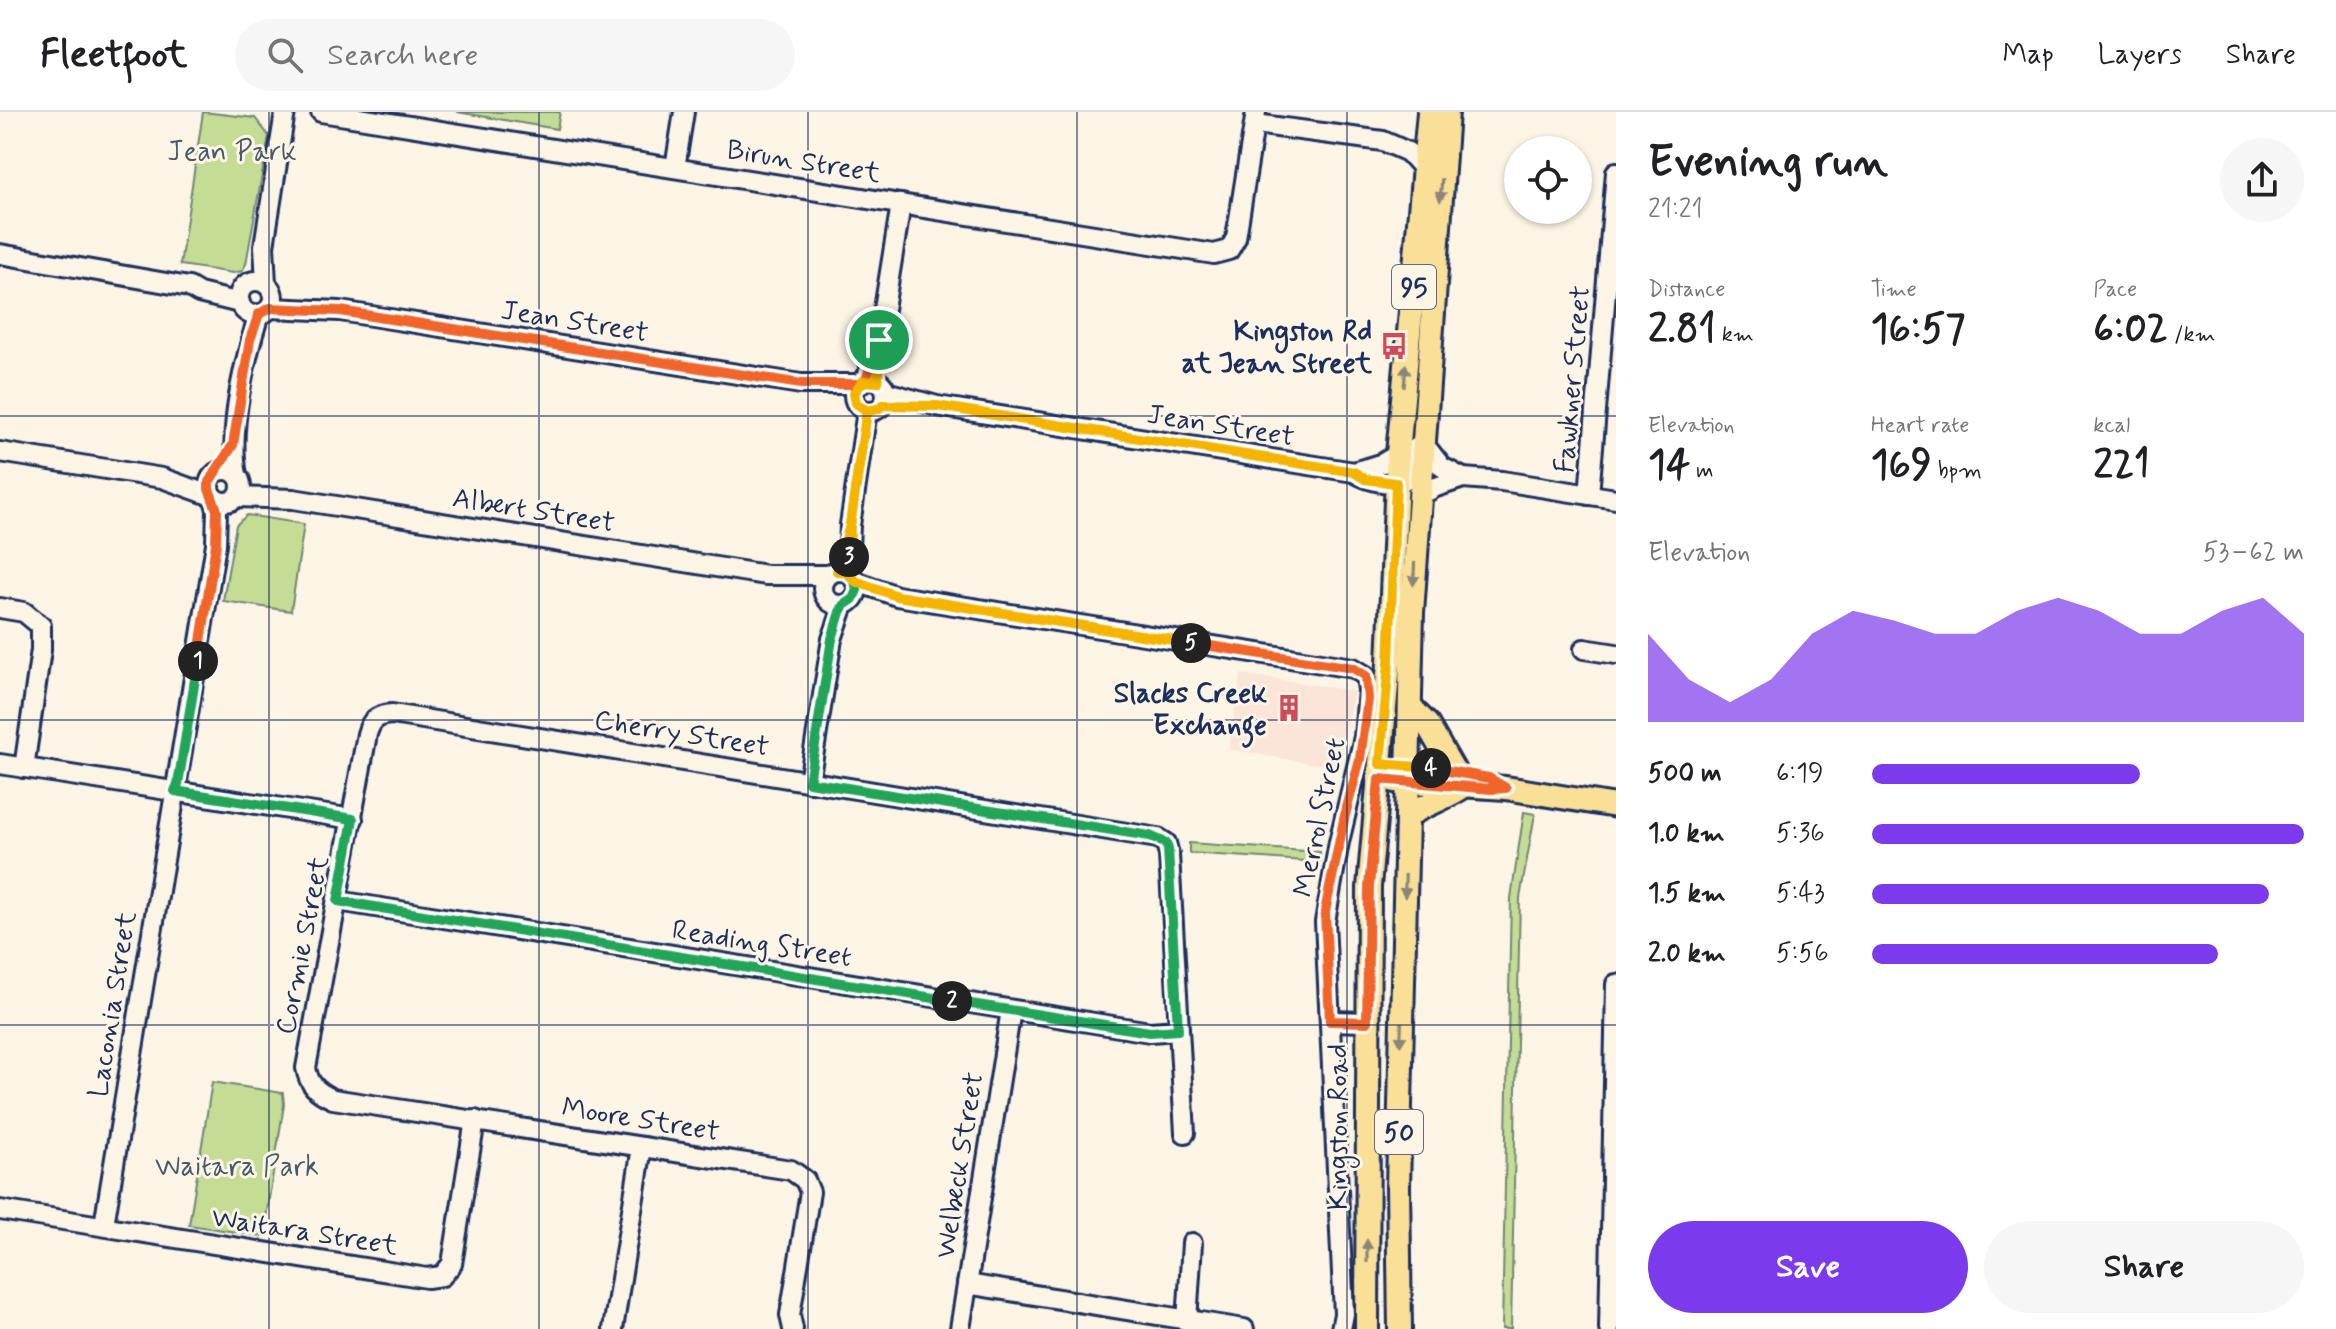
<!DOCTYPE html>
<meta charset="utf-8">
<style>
body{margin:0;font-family:Mynerve,sans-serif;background:#f6f6f6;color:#202124;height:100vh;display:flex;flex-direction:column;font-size:30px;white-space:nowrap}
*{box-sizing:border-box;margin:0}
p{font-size:26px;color:#757577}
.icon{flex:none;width:44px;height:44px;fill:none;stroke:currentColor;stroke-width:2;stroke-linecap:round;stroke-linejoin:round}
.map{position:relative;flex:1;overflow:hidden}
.side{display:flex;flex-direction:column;background:#fff;width:720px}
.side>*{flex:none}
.controls{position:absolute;left:1504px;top:24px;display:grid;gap:16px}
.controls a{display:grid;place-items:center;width:88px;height:88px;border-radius:50%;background:#fff;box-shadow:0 2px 6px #0004;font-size:40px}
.pin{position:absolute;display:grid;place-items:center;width:68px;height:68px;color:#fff;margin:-34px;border:4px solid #fff;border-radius:50%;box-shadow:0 2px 8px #0007}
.km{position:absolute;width:40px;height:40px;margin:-20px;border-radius:50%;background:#222;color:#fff;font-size:22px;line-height:40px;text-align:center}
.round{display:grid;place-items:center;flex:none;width:84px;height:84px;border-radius:42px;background:#f6f6f6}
.headline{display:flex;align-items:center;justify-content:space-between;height:136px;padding:0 32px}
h1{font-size:44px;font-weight:700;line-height:60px}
.stats{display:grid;grid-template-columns:repeat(3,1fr);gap:12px;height:136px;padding:8px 32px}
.stats div{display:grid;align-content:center}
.stats b{font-size:40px;font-weight:700}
.stats small{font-size:22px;font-weight:400}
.stats p{font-size:22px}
.chart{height:224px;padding:16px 32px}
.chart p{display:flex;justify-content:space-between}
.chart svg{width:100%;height:144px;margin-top:8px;fill:#7c3aed;opacity:.7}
.cta{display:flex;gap:16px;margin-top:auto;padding:16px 32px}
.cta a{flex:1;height:92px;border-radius:48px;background:#7c3aed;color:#fff;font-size:32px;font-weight:700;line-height:92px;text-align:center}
.cta a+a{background:#f6f6f6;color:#202124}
ul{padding:0 32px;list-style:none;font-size:26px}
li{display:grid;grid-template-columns:128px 96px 1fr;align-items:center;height:60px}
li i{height:20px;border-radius:10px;background:#7c3aed}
header{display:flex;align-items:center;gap:48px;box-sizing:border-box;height:112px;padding:0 40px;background:#fff;border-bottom:2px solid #e0e0e0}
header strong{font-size:38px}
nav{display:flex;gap:44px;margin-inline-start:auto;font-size:28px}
.search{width:560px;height:72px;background:#f6f6f6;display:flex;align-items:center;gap:20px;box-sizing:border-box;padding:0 28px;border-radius:44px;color:#757577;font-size:30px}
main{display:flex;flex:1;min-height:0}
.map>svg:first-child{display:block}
.built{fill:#fbe4d8}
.green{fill:#c4dc93;stroke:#708678;stroke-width:2}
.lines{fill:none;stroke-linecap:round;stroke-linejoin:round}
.minor-casing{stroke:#1b2f5e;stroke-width:24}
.major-casing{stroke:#1b2f5e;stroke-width:28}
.minor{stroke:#fcf5e5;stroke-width:18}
.major{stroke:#fadf96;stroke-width:22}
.oneway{fill:#8a877a}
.split-1-casing{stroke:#fff;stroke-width:16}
.split-2-casing{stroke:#fff;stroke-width:16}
.split-3-casing{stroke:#fff;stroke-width:16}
.split-4-casing{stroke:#fff;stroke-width:16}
.split-5-casing{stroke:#fff;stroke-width:16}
.split-6-casing{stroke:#fff;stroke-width:16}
.split-1{stroke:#f0652b;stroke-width:10}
.split-2{stroke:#22a559;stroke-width:10}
.split-3{stroke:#22a559;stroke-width:10}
.split-4{stroke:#f5b400;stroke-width:10}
.split-5{stroke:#f0652b;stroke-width:10}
.split-6{stroke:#f5b400;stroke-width:10}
.grid{fill:none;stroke:#1b2f5e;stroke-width:2;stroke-opacity:0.55}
.labels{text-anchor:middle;stroke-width:6;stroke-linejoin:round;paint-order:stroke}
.shield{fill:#fcf5e5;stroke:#5e6a86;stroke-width:2}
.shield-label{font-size:26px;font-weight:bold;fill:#1b2f5e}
.park-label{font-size:28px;fill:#455a6b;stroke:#fcf5e5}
.street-label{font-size:28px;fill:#1b2f5e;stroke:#fcf5e5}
.poi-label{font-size:28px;font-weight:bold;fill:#1b2f5e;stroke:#fcf5e5;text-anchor:end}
</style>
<header>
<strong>Fleetfoot</strong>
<div class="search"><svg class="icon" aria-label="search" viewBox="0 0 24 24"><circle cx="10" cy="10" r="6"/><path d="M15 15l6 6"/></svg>Search here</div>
<nav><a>Map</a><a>Layers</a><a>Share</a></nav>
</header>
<main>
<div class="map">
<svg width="1616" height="1217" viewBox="0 0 1616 1217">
<rect width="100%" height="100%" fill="#fcf5e5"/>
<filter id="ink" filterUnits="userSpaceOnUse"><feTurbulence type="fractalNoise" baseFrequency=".0125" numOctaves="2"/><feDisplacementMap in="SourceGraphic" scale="16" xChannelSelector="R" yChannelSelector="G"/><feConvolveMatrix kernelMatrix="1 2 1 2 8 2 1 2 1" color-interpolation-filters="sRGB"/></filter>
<g filter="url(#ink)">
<!-- built -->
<path class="built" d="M1241,562L1354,579L1337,656L1229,637Z"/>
<!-- green -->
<g class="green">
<path d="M203,0L255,6L269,24L246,152L242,159L233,161L180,153Z"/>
<path d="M457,0H560L557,17Z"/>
<path d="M247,403L304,412L291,499L223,489L236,413Z"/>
<path d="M1524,700L1535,702L1520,786L1511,1217H1502L1511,786Z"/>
<path d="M1189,731L1320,740L1319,750L1189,741Z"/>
<path d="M212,970L283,981L284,993L263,1124L189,1113Z"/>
</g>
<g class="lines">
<!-- minor casing -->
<g class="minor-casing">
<g id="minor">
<path d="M321,0L1214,142L1229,138L1236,126L1256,0"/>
<path d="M1255,12L1383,29L1408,40L1425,59"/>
<path d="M675,56L684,0"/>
<path d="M0,142L189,175L199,181L240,191"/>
<circle cx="256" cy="186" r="17"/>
<path d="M266,172L264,134L285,0"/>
<path d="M270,196L340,199L801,272H860"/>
<circle cx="870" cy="283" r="16"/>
<path d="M866,268L879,228L901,92"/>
<path d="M886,280L937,294L1354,360C1368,369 1387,373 1403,369L1410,357L1411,340L1423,331L1442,355L1463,366"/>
<path d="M0,340L162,366L212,384"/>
<circle cx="225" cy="374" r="16"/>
<path d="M1354,360L1383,351L1398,342"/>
<path d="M237,363C228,316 245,247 259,202"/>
<path d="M1589,383L1616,60"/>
<path d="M1419,384L1436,375L1463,366L1502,369L1616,387"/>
<path d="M238,385L293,387L766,463H829"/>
<circle cx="840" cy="476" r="17"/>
<path d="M848,461L850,413L867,299"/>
<path d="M855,469L897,484L1353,556L1366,564L1368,578L1364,625L1339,730L1325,810L1344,1202L1341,1217"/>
<path d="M0,496L24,500L41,514V538L24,656"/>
<path d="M1584,537L1616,542"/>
<path d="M0,652L353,707"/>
<path d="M809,670L832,527L844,493"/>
<path d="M338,789L1150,920L1178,918"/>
<path d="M1330,909L1367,910"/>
<path d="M0,1098L427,1166L442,1164L452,1152L475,1008"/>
<path d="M104,1113L216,432L217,398L214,386"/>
<path d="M967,1172L1244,1217"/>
<path d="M1187,1209L1192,1131"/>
<path d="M613,1217L642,1035"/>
<path d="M793,1217L790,1203L810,1080L805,1068L791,1058L333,987C317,980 309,973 306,956L367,622C371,608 377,603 392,602L1158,726L1166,731L1169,743L1185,1021"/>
<path d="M960,1217L1011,898"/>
<path d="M1609,1217L1616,872"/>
</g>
</g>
<!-- major casing -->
<g class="major-casing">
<g id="major">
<path d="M1410,595L1427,612L1454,659"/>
<path d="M1395,669L1506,676L1616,694"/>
<path d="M1407,704C1425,692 1446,687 1464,674"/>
<path d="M1367,1217L1369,775L1389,551L1398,342L1429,0"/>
<path d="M1400,1217L1398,1075L1412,501L1447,0"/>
</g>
</g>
<!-- minor -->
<use href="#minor" class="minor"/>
<!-- major -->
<use href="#major" class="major"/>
</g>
<!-- one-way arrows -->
<defs><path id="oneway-solid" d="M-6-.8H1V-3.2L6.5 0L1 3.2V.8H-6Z" transform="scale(2)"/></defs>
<g class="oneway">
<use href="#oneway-solid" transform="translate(1441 78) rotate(94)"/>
<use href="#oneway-solid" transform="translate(1405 264) rotate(-85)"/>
<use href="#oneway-solid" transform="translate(1414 462) rotate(93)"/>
<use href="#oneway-solid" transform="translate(1405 774) rotate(91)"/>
<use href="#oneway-solid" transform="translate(1401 922) rotate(92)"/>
<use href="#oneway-solid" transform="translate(1367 1139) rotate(-90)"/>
</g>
</g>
<g class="lines" filter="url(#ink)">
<!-- split-1 casing -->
<g class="split-1-casing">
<path id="split-1" d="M198,549L216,432L217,398L209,377V370L233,333L250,228L259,202L270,196L340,199L801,272H860L866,268L879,228"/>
</g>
<!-- split-2 casing -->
<g class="split-2-casing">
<path id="split-2" d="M198,549L178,672L175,679L353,707L338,789L952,889"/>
</g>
<!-- split-3 casing -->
<g class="split-3-casing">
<path id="split-3" d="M849,445L848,461L855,469L857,478L853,487L844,493L840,500L832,527L809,670L1150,724L1166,731L1168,737L1178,918L1150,920L952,889"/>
</g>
<!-- split-4 casing -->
<g class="split-4-casing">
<path id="split-4" d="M849,445L850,413L867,299L878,297L883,293L937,294L1354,360L1365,367L1396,371L1389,551L1380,652L1431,656"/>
</g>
<!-- split-5 casing -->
<g class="split-5-casing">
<path id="split-5" d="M1191,531L1353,556L1366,564L1368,587L1360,647L1345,703L1325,800L1330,909L1367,910L1369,775L1379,667L1491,677L1506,676L1489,666L1431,656"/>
</g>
<!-- split-6 casing -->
<g class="split-6-casing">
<path id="split-6" d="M879,228L878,270L863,269L854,281L856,291L867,299L850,413L837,459L848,461L855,469L897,484L1191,531"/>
</g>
<!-- split-1 -->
<use href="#split-1" class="split-1"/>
<!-- split-2 -->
<use href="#split-2" class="split-2"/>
<!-- split-3 -->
<use href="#split-3" class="split-3"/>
<!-- split-4 -->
<use href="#split-4" class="split-4"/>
<!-- split-5 -->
<use href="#split-5" class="split-5"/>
<!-- split-6 -->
<use href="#split-6" class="split-6"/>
</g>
<!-- grid -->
<path class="grid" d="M269,0V1217M539,0V1217M808,0V1217M1077,0V1217M1347,0V1217M0,304H1616M0,608H1616M0,913H1616"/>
<!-- icons -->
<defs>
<g id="bus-bare" transform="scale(2.16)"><path d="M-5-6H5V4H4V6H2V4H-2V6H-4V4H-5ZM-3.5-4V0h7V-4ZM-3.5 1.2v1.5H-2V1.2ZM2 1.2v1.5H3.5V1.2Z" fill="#d1495b" stroke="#fcf5e5" stroke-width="2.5" paint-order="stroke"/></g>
<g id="building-bare" transform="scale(2.16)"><path d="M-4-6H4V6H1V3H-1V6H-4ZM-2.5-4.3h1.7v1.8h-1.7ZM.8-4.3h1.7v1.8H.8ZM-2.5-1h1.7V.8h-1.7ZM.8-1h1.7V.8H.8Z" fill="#d1495b" stroke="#fcf5e5" stroke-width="2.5" paint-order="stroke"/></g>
</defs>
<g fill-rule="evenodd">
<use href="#bus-bare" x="1394" y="234"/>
<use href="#building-bare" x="1289" y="596"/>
</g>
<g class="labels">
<!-- shield labels -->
<g class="shield">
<rect x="1392" y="153" width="44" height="44" rx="6"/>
<rect x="1375" y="998" width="48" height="44" rx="6"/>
</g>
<g class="shield-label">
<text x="1414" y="184">95</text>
<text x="1399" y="1029">50</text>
</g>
<!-- park labels -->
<g class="park-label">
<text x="232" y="48">Jean Park</text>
<text x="237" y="1063">Waitara Park</text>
</g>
<!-- street labels -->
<g class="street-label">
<text transform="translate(804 48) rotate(9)" y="10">Birun Street</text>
<text transform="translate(575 208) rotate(9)" y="10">Jean Street</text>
<text transform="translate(1571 267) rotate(-85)" y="10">Fawkner Street</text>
<text transform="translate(1221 312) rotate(9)" y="10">Jean Street</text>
<text transform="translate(534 397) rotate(9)" y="10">Albert Street</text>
<text transform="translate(682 620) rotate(9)" y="10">Cherry Street</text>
<text transform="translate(1318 705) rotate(-78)" y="10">Merrol Street</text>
<text transform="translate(762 830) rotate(9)" y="10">Reading Street</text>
<text transform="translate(301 833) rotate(-79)" y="10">Cormie Street</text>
<text transform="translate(111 892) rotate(-81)" y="10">Laconia Street</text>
<text transform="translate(641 1006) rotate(9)" y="10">Moore Street</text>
<text transform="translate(1337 1015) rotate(-90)" y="10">Kingston Road</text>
<text transform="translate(958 1053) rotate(-81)" y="10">Welbeck Street</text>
<text transform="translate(305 1118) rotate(9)" y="10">Waitara Street</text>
</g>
<!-- poi labels -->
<g class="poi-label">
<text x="1372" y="228">Kingston Rd<tspan x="1372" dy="32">at Jean Street</tspan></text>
<text x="1267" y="590">Slacks Creek<tspan x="1267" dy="32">Exchange</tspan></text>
</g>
</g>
</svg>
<div class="controls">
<a><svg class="icon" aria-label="locate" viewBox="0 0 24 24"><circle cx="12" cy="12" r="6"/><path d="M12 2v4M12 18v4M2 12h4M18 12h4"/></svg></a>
</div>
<div class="pin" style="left:879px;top:228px;background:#1e9e55"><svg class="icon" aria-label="arrive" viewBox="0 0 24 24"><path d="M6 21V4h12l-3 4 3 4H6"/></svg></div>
<b class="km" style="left:198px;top:549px">1</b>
<b class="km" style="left:952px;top:889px">2</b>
<b class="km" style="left:849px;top:445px">3</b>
<b class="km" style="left:1431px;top:656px">4</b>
<b class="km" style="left:1191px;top:531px">5</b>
</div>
<section class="side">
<div class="headline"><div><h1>Evening run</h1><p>21:21</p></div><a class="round"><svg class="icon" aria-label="share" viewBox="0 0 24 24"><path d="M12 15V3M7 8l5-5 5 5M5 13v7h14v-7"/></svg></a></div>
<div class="stats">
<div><p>Distance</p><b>2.81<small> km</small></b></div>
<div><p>Time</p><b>16:57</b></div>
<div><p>Pace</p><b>6:02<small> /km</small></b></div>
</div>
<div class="stats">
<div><p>Elevation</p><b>14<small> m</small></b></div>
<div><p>Heart rate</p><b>169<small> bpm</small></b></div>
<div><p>kcal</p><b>221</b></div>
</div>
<div class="chart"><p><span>Elevation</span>53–62 m</p>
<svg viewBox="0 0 160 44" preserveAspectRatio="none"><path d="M0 44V17L10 31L20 38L30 31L40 17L50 10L60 13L70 17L80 17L90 10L100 6L110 10L120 17L130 17L140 10L150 6L160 17V44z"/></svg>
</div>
<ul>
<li><b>500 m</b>6:19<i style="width:62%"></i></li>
<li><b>1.0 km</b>5:36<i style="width:100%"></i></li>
<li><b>1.5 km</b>5:43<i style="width:92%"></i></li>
<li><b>2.0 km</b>5:56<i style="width:80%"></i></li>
</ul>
<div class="cta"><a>Save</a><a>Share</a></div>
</section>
</main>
